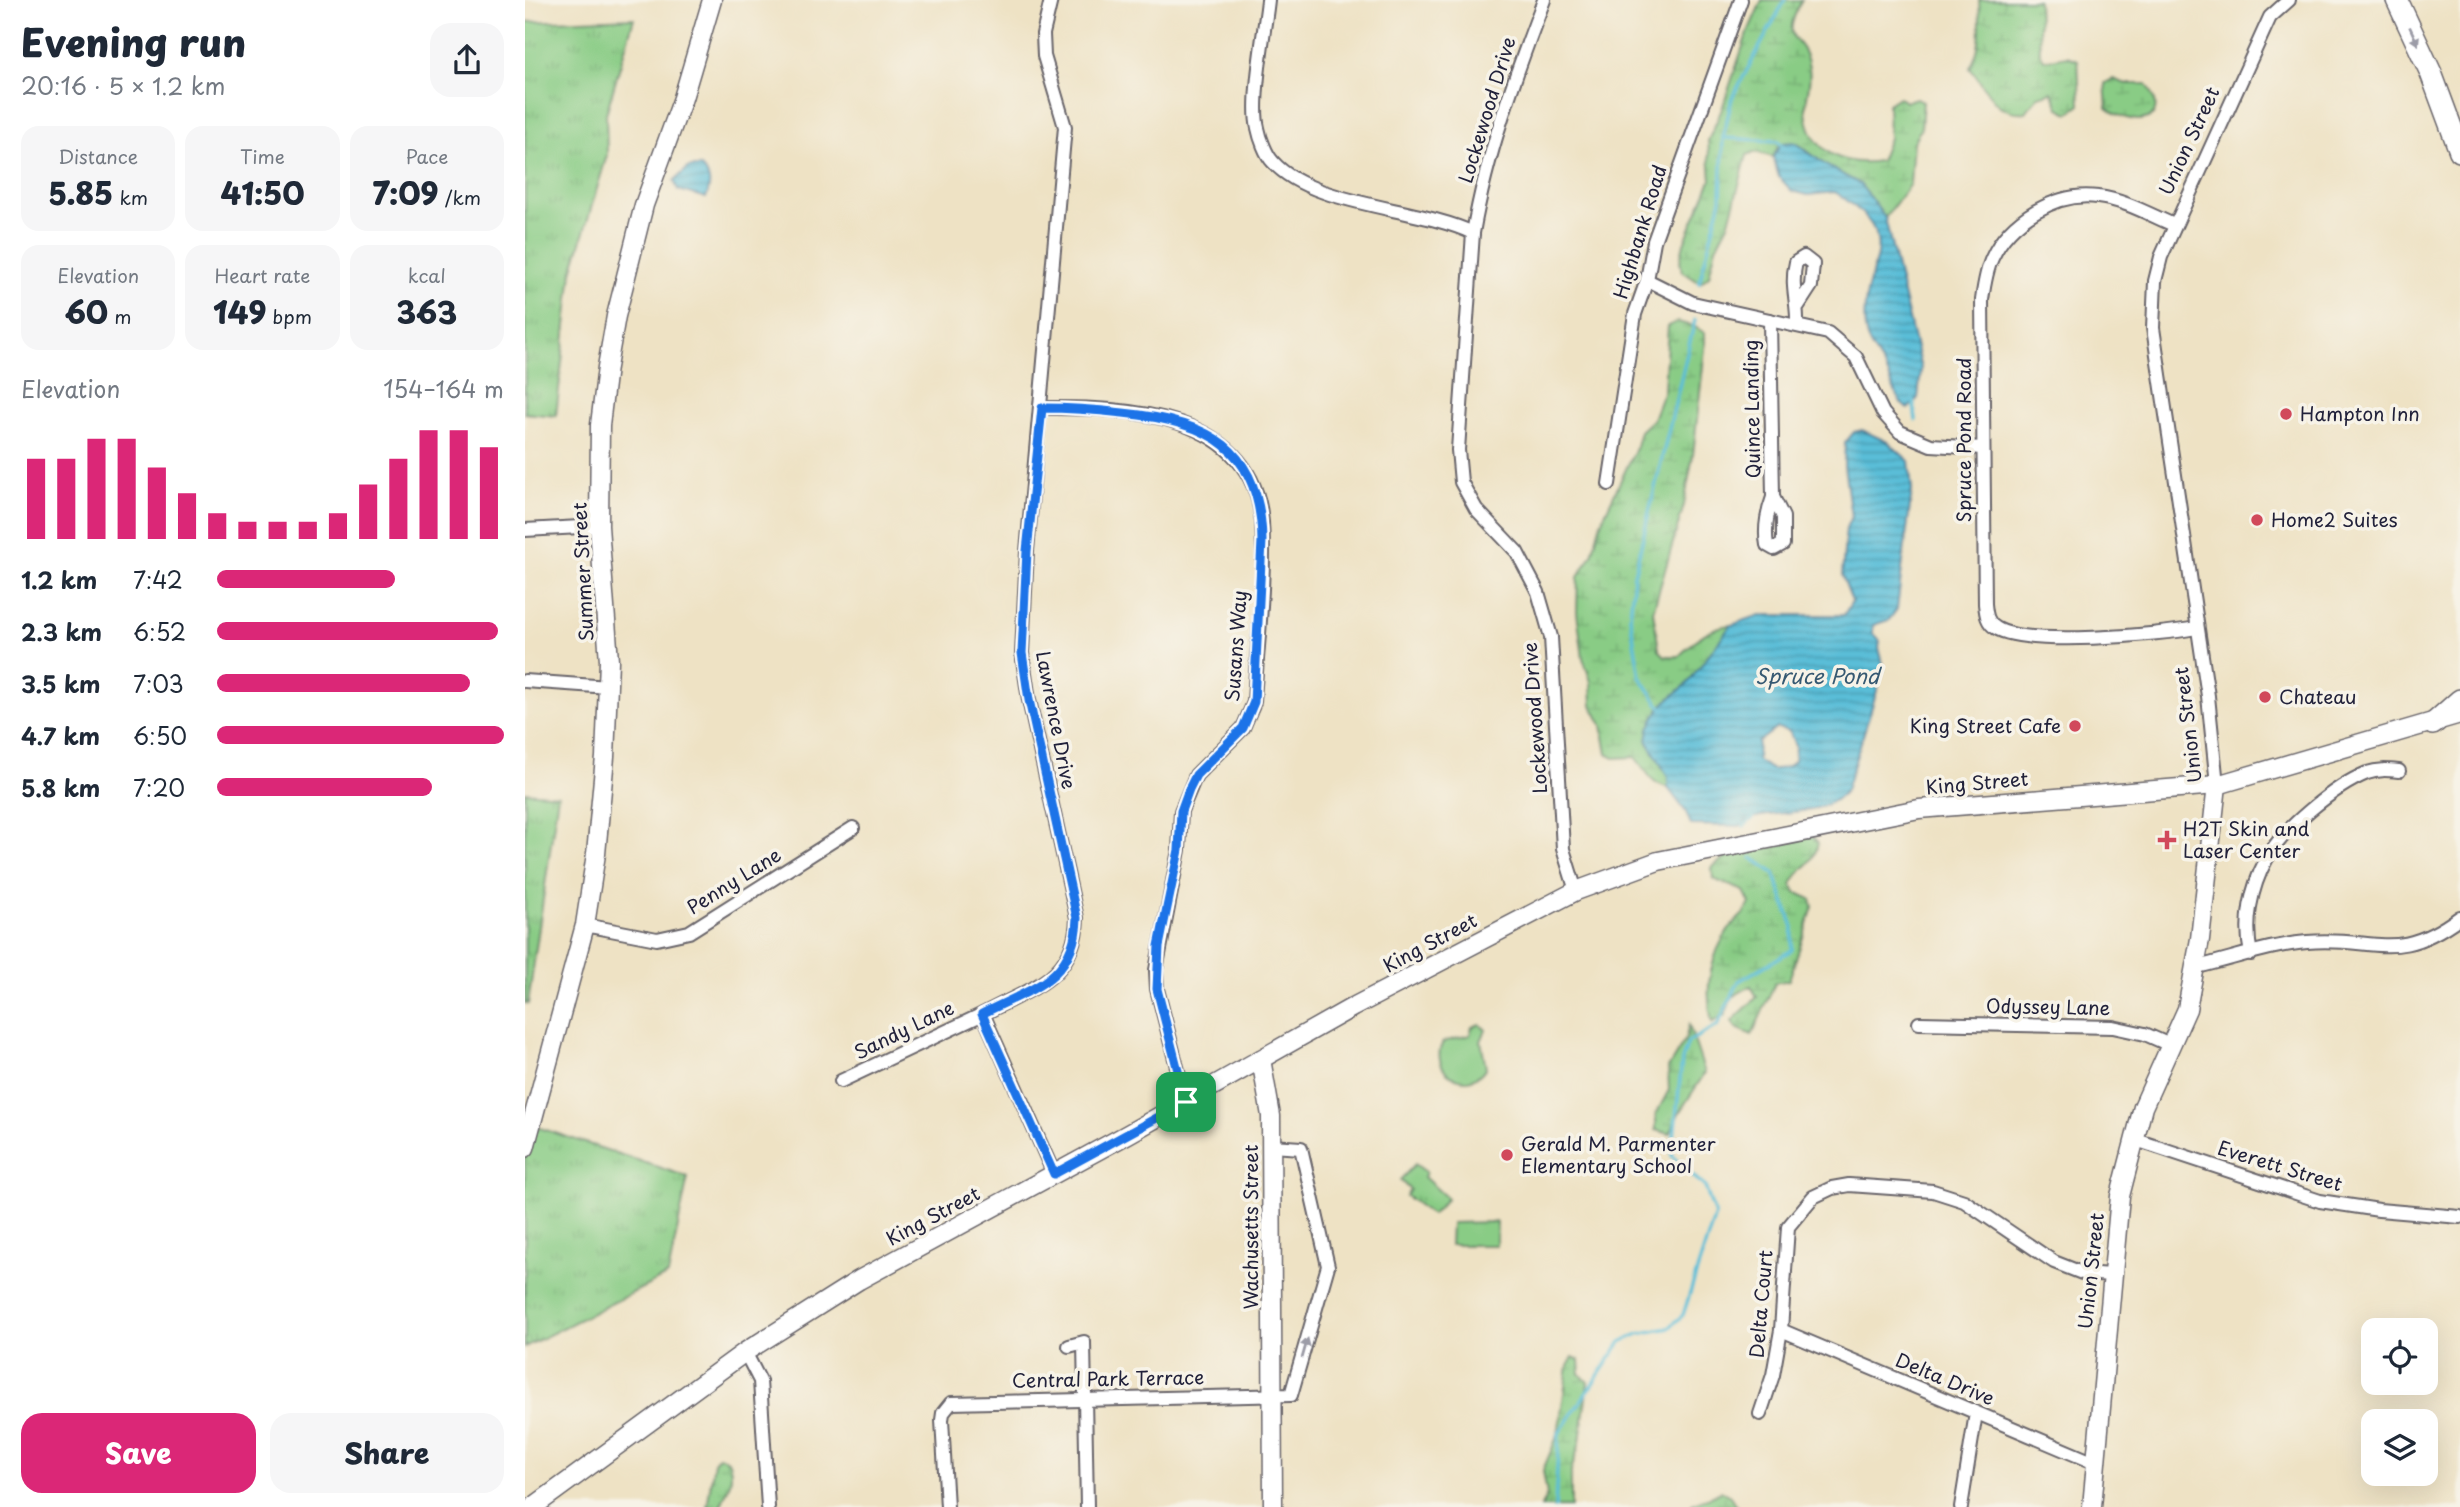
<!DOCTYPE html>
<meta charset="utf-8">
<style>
body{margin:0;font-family:"Playpen Sans",sans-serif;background:#f6f6f7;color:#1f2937;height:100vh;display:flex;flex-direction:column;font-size:26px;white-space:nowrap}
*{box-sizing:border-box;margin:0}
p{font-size:23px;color:#747a83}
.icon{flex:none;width:38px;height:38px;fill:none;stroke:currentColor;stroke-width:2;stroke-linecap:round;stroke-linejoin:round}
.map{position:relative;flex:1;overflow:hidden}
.details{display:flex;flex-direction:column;background:#fff;width:525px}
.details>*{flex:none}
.fabs{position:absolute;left:1836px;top:1318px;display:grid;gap:14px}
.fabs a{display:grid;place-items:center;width:77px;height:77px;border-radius:14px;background:#fff;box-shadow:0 7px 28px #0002;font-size:35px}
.pin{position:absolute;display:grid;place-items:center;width:60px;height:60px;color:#fff;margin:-30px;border-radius:14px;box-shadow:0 4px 10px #0006}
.round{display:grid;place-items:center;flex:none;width:74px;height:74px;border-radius:21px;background:#f6f6f7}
.head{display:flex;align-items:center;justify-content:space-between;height:119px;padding:0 21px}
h1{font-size:38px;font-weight:800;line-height:52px}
.metrics{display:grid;grid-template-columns:repeat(3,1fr);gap:10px;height:119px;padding:7px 21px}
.metrics div{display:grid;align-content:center;border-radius:18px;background:#f6f6f7;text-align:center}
.metrics b{font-size:30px;font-weight:800}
.metrics small{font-size:19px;font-weight:400}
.metrics p{font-size:19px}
.chart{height:196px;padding:14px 21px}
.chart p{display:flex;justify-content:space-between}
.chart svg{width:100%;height:126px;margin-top:7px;stroke:#db2777;stroke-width:6}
.action{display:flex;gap:14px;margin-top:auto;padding:14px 21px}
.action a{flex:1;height:80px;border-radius:21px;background:#db2777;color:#fff;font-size:28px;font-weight:800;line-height:80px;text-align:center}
.action a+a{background:#f6f6f7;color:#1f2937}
ul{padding:0 21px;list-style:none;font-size:23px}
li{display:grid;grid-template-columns:112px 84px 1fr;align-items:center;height:52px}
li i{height:18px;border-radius:9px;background:#db2777}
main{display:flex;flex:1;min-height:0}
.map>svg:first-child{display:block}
.wetland{fill:url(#wetland-marsh);stroke:#567760;stroke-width:2}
.park{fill:url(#park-tufts);stroke:#567760;stroke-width:2}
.pitch{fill:#89cc85;stroke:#567760;stroke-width:2}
.water{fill:url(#water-rules);stroke:#3e708a;stroke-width:2;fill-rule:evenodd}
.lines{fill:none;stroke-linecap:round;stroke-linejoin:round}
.stream{stroke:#5abed8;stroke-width:3.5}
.street-casing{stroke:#69656b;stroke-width:16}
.secondary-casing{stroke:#69656b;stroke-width:21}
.highway-casing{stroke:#69656b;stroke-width:24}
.street{stroke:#fff;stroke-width:12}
.secondary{stroke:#fff;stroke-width:18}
.highway{stroke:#fff;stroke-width:21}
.oneway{fill:#9c9ca7}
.route-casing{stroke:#fff;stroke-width:14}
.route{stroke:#1a73e8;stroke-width:9}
.poi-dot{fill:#d1495b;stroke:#f7f3e8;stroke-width:2.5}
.labels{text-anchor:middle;stroke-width:7;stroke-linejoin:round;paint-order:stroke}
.street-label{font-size:19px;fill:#22223b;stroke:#f7f3e8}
.poi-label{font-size:19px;fill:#22223b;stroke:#f7f3e8;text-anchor:start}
.water-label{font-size:21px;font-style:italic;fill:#365972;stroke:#f7f3e8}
</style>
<main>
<section class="details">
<div class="head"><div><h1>Evening run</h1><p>20:16 · 5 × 1.2 km</p></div><a class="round"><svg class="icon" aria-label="share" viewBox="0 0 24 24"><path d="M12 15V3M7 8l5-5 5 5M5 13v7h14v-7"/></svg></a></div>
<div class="metrics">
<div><p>Distance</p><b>5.85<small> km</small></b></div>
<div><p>Time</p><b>41:50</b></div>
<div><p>Pace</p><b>7:09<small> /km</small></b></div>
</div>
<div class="metrics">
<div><p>Elevation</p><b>60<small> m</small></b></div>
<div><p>Heart rate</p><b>149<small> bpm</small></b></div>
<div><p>kcal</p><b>363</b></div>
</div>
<div class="chart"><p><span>Elevation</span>154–164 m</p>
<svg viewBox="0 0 160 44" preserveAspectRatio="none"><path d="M5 44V16M15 44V16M25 44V9M35 44V9M45 44V19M55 44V28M65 44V35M75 44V38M85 44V38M95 44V38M105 44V35M115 44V25M125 44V16M135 44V6M145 44V6M155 44V12"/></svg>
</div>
<ul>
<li><b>1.2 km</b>7:42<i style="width:62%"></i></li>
<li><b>2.3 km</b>6:52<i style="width:98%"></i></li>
<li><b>3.5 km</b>7:03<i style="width:88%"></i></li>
<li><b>4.7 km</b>6:50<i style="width:100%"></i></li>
<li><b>5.8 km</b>7:20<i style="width:75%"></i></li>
</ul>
<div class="action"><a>Save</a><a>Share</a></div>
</section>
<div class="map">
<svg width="1935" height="1507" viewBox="0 0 1935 1507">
<defs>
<pattern id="wetland-marsh" width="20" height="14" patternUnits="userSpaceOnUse" patternTransform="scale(1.75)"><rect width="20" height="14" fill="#89cc85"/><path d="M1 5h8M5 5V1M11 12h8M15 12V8" fill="none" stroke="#76af74"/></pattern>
<pattern id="park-tufts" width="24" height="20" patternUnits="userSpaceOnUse" patternTransform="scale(1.75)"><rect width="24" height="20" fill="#89cc85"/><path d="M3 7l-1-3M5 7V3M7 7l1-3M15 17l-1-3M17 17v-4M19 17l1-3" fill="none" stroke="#76af74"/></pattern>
<pattern id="water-rules" width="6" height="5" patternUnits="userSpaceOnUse" patternTransform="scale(1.75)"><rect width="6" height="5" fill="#5abed8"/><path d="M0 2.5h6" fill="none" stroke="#4a9ab0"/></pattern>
</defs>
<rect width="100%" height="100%" fill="#f7f3e8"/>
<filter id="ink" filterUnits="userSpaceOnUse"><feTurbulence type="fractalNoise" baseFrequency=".0143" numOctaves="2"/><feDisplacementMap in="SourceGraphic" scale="14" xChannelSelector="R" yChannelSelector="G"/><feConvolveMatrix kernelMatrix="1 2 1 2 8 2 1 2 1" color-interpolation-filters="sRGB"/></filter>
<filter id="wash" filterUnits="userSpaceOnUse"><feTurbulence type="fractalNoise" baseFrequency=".00686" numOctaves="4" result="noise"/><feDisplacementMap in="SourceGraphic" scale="28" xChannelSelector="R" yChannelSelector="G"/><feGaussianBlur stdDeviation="1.57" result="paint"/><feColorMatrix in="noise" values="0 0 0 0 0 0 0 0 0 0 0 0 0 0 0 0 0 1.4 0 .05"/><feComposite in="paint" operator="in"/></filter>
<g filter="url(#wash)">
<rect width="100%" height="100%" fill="#eee2c4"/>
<!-- wetland -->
<g class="wetland">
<path d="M1237,0H1277C1252,46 1279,32 1284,68C1287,83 1280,97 1281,111C1285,152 1318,167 1355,161L1364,138L1363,104L1374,97L1380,102L1391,98L1398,101L1396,129L1388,142L1385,184L1360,218L1335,184L1302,166L1272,143L1253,147L1248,157L1230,152L1222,155L1204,222L1191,247L1184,276L1175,283L1157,271L1155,261L1159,243L1186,180L1183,141L1197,109L1222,34Z"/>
<path d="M1454,0H1513L1515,53L1519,60L1542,56L1553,60L1555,105L1544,113L1534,108L1527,92L1513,96L1501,112C1468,115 1464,90 1445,68C1458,46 1455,25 1454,0Z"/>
<path d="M1588,79L1601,84H1622C1648,123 1609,129 1582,108L1580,83Z"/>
<path d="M1152,322L1168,326L1180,333V348L1168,455L1159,505L1128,611L1134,650L1140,656H1154C1171,640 1182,627 1206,625L1162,684L1136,706L1122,740L1143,777V788L1129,782L1110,757L1089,758L1082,754L1077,725L1067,706L1066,682L1058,658L1052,612L1053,577L1067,555L1076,522L1110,450L1115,431L1128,419L1139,390L1143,326Z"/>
<path d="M1281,835L1287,836L1293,843C1288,869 1274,865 1267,885L1270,892L1286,899L1288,907L1264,980L1250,983L1227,1035L1211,1028L1207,1021L1232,997L1226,986L1207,997L1200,1015L1187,1022C1179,990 1185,955 1205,928C1212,918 1220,916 1225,903L1219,891L1188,879L1187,868C1205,849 1226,853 1249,847C1260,844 1270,839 1281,835Z"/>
<path d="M1164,1025L1180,1073L1154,1113L1145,1134L1131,1130V1114L1144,1090L1143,1068L1160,1040Z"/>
<path d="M1048,1357L1054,1360L1055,1374L1063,1382L1055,1442L1046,1471V1507H1016L1022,1495L1018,1470L1033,1434L1043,1366Z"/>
<path d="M194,1456L203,1460C211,1477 202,1491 195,1507H182L189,1462Z"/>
<path d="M1196,1491L1205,1496L1212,1507L1165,1506C1175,1497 1187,1500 1196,1491Z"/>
</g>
<!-- park -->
<g class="park">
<path d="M109,18L81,114L82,155L47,272L31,416L0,413V22Z"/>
<path d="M0,792L33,795L3,1004L0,1003Z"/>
<path d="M0,1123L163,1177L143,1275L0,1347Z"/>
<path d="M890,1164L901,1172L899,1177L922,1198L907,1215L881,1196L885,1190L875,1180Z"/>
</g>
<!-- pitch -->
<g class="pitch">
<path d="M955,1024L961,1030L956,1041L961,1067C944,1096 902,1071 918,1042L945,1035L947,1027Z"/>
<path d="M972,1222L971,1245H925L926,1223Z"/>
</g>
<!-- water -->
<g class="water">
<path d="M1269,142L1302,166L1335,184L1360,218L1396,369L1393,398L1383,409C1371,402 1368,384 1362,372C1355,357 1342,347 1340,329C1333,261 1389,244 1310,192L1283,195L1267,191L1254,177L1248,157L1257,143Z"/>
<path d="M164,167H176C186,177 186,185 181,198L153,190L149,181Z"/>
<path d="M1337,430L1363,442L1384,461L1387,490L1372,609L1364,620L1348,625V634L1355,641L1354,648L1359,668L1321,790C1298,822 1230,806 1215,826L1166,825L1161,812L1143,788V777L1122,740L1124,728L1136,706L1162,684L1206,625L1235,615H1319L1327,601L1317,575L1321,528L1326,517L1319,465L1320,443L1329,432ZM1252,728L1264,731L1270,746L1269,761L1263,767L1247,770L1232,760L1233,742Z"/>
</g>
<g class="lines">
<!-- stream -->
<g class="stream">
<path d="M1198,138L1252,141L1257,145"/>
<path d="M1174,283L1196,199L1198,138L1207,98L1260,0"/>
<path d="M1388,399L1391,420"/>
<path d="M1138,710L1115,677L1105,617L1109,575L1170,320"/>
<path d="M1215,819L1219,826L1229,817"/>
<path d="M1030,1507L1034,1433L1096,1342L1113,1334L1144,1328L1158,1315L1190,1215L1180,1187L1147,1156L1157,1060L1163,1042L1192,1026L1214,981L1267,950L1268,927L1249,873L1227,858"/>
</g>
</g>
</g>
<g filter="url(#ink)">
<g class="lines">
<!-- street casing -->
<g class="street-casing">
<g id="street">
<path d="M526,0L518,34L519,56L540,127L502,551L497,653L504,700L552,918C550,980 505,988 458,1014L529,1174"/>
<path d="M743,0C740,29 726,102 733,128C735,138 741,155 748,162C787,206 894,207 948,233"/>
<path d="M1019,0C990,76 962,153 948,233L933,450L936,482L951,509L992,552L1013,592L1026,637L1038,849L1051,891"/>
<path d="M1649,225C1625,215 1600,200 1573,197C1532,191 1484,220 1467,258C1461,271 1459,286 1457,300L1460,604C1461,614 1462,623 1471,628C1501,647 1634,635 1671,628"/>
<path d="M1122,280L1168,303L1303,333L1331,357L1358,413L1375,432L1406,445L1458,448"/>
<path d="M1245,320L1248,497L1258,517V544L1249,549L1242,545C1239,528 1242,513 1248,497"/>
<path d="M1272,324C1273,302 1265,285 1271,262L1279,257L1288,264L1286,286L1273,306"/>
<path d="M518,408C602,407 728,412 737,522C741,578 732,646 729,702L718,728L671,775L656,811L654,850L631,970L632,989L661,1102"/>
<path d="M1084,484L1110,314L1122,280L1129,241L1216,0"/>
<path d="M0,530L74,526"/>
<path d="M0,681L84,687"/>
<path d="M1692,785L1683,696L1628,328L1630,281L1636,257L1745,17L1764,0"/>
<path d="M60,925L132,939L164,932L328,828"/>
<path d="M1726,954C1719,922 1726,888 1741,860C1757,829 1810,786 1842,773C1853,769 1863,770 1874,771"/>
<path d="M1672,967C1707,959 1745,945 1782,942C1851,936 1870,965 1935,917"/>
<path d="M1394,1023L1588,1027L1620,1034L1647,1046"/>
<path d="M316,1081L458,1014"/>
<path d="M1608,1139L1795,1201L1854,1210L1935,1217"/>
<path d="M1256,1330L1570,1463"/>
<path d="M544,1346L559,1342L562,1507"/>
<path d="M220,1352L235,1381L243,1507"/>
<path d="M1235,1414L1248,1375L1256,1330L1263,1227L1288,1197L1307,1188L1324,1185L1408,1191L1439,1201L1529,1262L1557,1273L1586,1275"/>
<path d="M422,1507L417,1420L418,1413L426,1403L766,1395L803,1266L776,1148L747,1146"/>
<path d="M1436,1507L1451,1413"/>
</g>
</g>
<!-- secondary casing -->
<g class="secondary-casing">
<g id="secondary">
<path d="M736,1059L746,1116L748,1507"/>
<path d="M0,1148L60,925L71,854L80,757L84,661L74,526L75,425L82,367L91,316L119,205L158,98L187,0"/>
<path d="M8,1507L220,1352L334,1280L603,1134L828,1007L1051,891L1133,861L1394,809L1692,785L1935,714"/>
<path d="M1567,1507L1595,1196L1618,1107L1662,1009L1675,939L1692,785"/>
</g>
</g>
<!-- highway casing -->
<g class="highway-casing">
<g id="highway">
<path d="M1872,0L1906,73L1935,151"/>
<path d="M1908,724L1935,700"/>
</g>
</g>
<!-- street -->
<use href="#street" class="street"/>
<!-- secondary -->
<use href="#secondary" class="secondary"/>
<!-- highway -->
<use href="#highway" class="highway"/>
</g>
<!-- one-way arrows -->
<defs><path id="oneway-solid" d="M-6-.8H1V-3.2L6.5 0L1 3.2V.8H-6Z" transform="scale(1.75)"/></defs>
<g class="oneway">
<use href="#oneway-solid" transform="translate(1889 36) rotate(65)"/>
<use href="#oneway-solid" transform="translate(780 1348) rotate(-74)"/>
</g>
</g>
<g class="lines" filter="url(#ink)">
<!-- route casing -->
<g class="route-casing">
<path id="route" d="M517,408C545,408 571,410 598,413C683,421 736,448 737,541L729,702L718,728L671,775L664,789L656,811L654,850L634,946L632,989L661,1102L529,1174L457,1014C505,989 550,980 552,918L504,700L497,653L502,551Z"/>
</g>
<!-- route -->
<use href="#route" class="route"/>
</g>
<!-- markers -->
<g class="poi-dot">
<circle cx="1761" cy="414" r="7"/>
<circle cx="1732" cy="520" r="7"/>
<circle cx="1740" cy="697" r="7"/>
<circle cx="1550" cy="726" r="7"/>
<path d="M1638.5 829.5h7v7h7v7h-7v7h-7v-7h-7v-7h7z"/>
<circle cx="982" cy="1155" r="7"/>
</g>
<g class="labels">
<!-- street labels -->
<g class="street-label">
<text transform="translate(962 110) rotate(-73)" y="7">Lockewood Drive</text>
<text transform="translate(1664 141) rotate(-65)" y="7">Union Street</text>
<text transform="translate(1115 232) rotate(-73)" y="7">Highbank Road</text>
<text transform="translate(1227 409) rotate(-91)" y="7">Quince Landing</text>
<text transform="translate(1439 440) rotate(-90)" y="7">Spruce Pond Road</text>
<text transform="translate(58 572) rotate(-93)" y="7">Summer Street</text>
<text transform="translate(711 646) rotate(-86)" y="7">Susans Way</text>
<text transform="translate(1010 718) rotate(-94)" y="7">Lockewood Drive</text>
<text transform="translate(531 720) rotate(79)" y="7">Lawrence Drive</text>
<text transform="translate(1663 725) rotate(-97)" y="7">Union Street</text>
<text transform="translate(1452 783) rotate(-5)" y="7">King Street</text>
<text transform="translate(209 881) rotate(-32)" y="7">Penny Lane</text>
<text transform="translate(905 943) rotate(-28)" y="7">King Street</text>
<text transform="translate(1523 1007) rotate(1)" y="7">Odyssey Lane</text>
<text transform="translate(379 1030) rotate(-26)" y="7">Sandy Lane</text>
<text transform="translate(1755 1166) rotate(17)" y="7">Everett Street</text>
<text transform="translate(408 1216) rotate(-28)" y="7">King Street</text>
<text transform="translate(726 1227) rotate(-90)" y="7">Wachusetts Street</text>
<text transform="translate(1566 1271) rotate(-84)" y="7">Union Street</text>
<text transform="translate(1236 1304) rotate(-85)" y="7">Delta Court</text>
<text transform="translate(583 1379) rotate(-1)" y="7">Central Park Terrace</text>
<text transform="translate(1420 1379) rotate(23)" y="7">Delta Drive</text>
</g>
<!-- poi labels -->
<g class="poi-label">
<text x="1775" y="421">Hampton Inn</text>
<text x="1746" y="527">Home2 Suites</text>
<text x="1754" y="704">Chateau</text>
<text x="1536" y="733" text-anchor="end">King Street Cafe</text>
<text x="1658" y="836">H2T Skin and<tspan x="1658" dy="22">Laser Center</tspan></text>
<text x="996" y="1151">Gerald M. Parmenter<tspan x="996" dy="22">Elementary School</tspan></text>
</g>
<!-- water labels -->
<g class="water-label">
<text x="1292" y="684">Spruce Pond</text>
</g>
</g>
</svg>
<div class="fabs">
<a><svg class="icon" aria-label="locate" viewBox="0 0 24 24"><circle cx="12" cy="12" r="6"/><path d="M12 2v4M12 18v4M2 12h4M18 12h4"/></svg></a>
<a><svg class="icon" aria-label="layers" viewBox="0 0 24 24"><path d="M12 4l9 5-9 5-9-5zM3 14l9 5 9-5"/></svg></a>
</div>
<div class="pin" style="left:661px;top:1102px;background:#1e9e55"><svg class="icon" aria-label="arrive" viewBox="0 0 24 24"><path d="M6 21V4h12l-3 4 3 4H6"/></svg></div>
</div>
</main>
